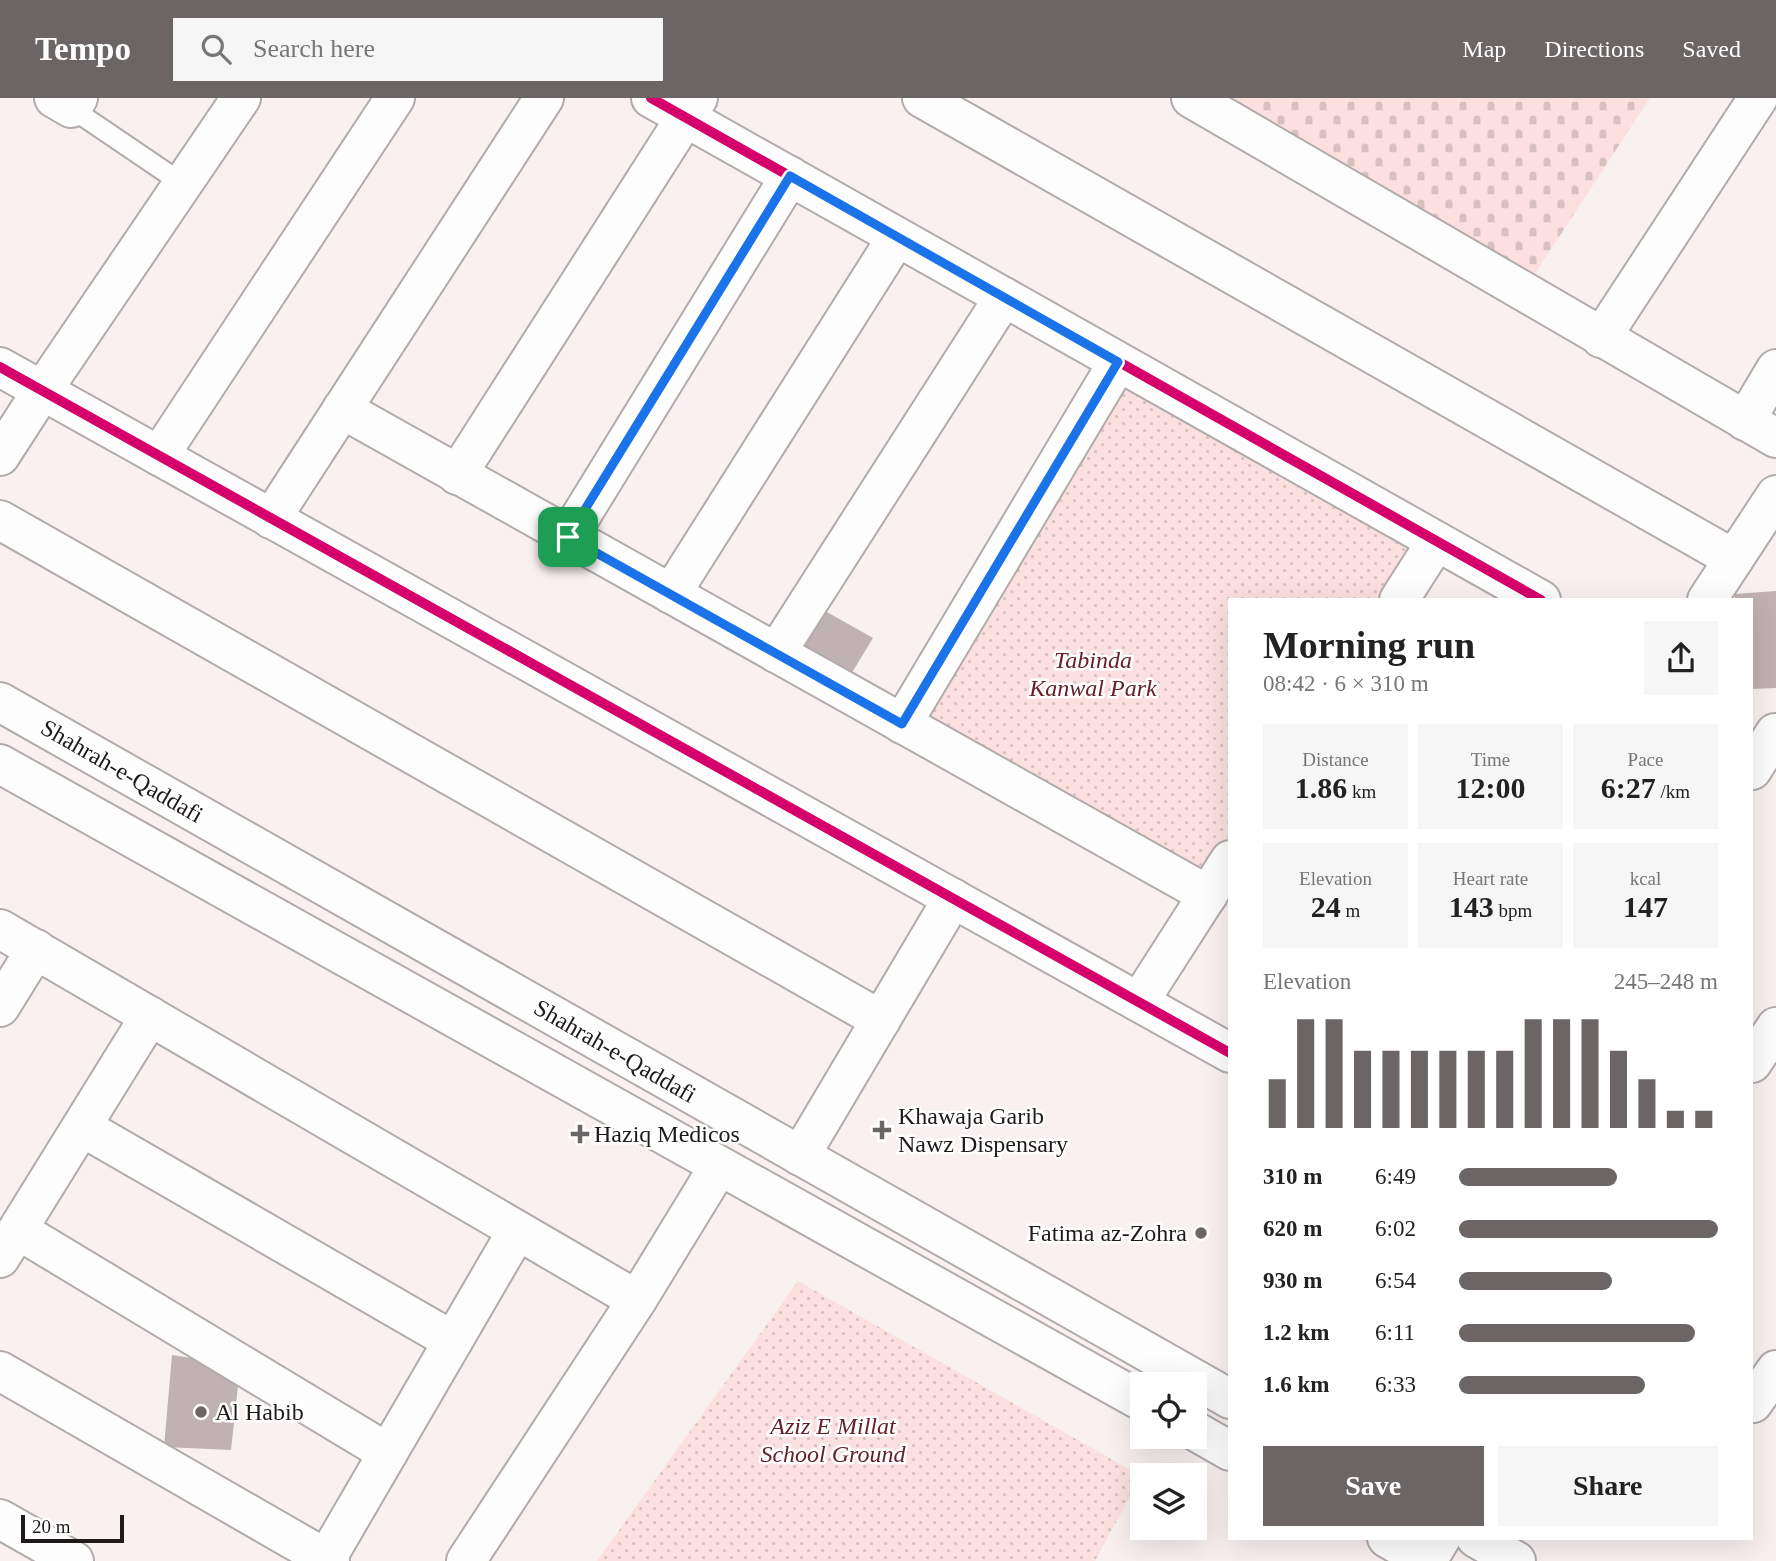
<!DOCTYPE html>
<meta charset="utf-8">
<style>
body{margin:0;font-family:Georgia,serif;background:#f6f6f6;color:#222;height:100vh;display:flex;flex-direction:column;font-size:26px;white-space:nowrap}
*{box-sizing:border-box;margin:0}
p{font-size:23px;color:#767676}
.icon{flex:none;width:38px;height:38px;fill:none;stroke:currentColor;stroke-width:2;stroke-linecap:round;stroke-linejoin:round}
.map{position:relative;flex:1;overflow:hidden}
.drawer{position:absolute;left:1228px;top:500px;width:525px;height:942px;display:flex;flex-direction:column;background:#fff;border-radius:0px;box-shadow:0 7px 28px #0002}
.drawer>*{flex:none}
.controls{position:absolute;left:1130px;top:1274px;display:grid;gap:14px}
.controls a{display:grid;place-items:center;width:77px;height:77px;border-radius:0px;background:#fff;box-shadow:0 7px 28px #0002;font-size:35px}
.scale{position:absolute;left:21px;bottom:18px;width:103px;box-sizing:border-box;padding-left:7px;border:4px solid #1f1a1a;border-top:0;font-size:19px;line-height:24px;white-space:nowrap;color:#1f1a1a;-webkit-text-stroke:5px #fff;paint-order:stroke}
.pin{position:absolute;display:grid;place-items:center;width:60px;height:60px;color:#fff;margin:-30px;border-radius:14px;box-shadow:0 4px 10px #0006}
.round{display:grid;place-items:center;flex:none;width:74px;height:74px;border-radius:0px;background:#f6f6f6}
.head{display:flex;align-items:center;justify-content:space-between;height:119px;padding:0 35px}
h1{font-size:38px;font-weight:700;line-height:52px}
.figures{display:grid;grid-template-columns:repeat(3,1fr);gap:10px;height:119px;padding:7px 35px}
.figures div{display:grid;align-content:center;border-radius:0px;background:#f6f6f6;text-align:center}
.figures b{font-size:30px;font-weight:700}
.figures small{font-size:19px;font-weight:400}
.figures p{font-size:19px}
.chart{height:196px;padding:14px 35px}
.chart p{display:flex;justify-content:space-between}
.chart svg{width:100%;height:126px;margin-top:7px;stroke:#6b6565;stroke-width:6}
.primary-button{display:flex;gap:14px;margin-top:auto;padding:14px 35px}
.primary-button a{flex:1;height:80px;border-radius:0px;background:#6b6565;color:#fff;font-size:28px;font-weight:700;line-height:80px;text-align:center}
.primary-button a+a{background:#f6f6f6;color:#222}
ul{padding:0 35px;list-style:none;font-size:23px}
li{display:grid;grid-template-columns:112px 84px 1fr;align-items:center;height:52px}
li i{height:18px;border-radius:9px;background:#6b6565}
header{display:flex;align-items:center;gap:42px;box-sizing:border-box;height:98px;padding:0 35px;background:#6b6565;color:#fff}
header strong{font-size:33px}
nav{display:flex;gap:38px;margin-inline-start:auto;font-size:24px}
.search{width:490px;height:63px;background:#f6f6f6;display:flex;align-items:center;gap:18px;box-sizing:border-box;padding:0 24px;border-radius:0px;color:#767676;font-size:26px}
.map>svg:first-child{display:block}
.cemetery{fill:url(#cemetery-stones)}
.park{fill:url(#park-dots)}
.building{fill:#c0b2b2}
.lines{fill:none;stroke-linecap:round;stroke-linejoin:round}
.lane-casing{stroke:#b2abab;stroke-width:23}
.street-casing{stroke:#b2abab;stroke-width:42}
.secondary-casing{stroke:#b2abab;stroke-width:42}
.primary-casing{stroke:#b2abab;stroke-width:42}
.lane{stroke:#fefdfd;stroke-width:19}
.street{stroke:#fefdfd;stroke-width:38}
.secondary{stroke:#fefdfd;stroke-width:38}
.primary{stroke:#fefdfd;stroke-width:38}
.cycleway-casing{stroke:#fff;stroke-width:15}
.cycleway{stroke:#d6006c;stroke-width:10}
.route-casing{stroke:#fff;stroke-width:14}
.route{stroke:#1a73e8;stroke-width:9}
.poi-dot{fill:#6b6565;stroke:#fff;stroke-width:2.5}
.labels{text-anchor:middle;stroke-width:5;stroke-linejoin:round;paint-order:stroke}
.park-label{font-size:24px;font-style:italic;fill:#652127;stroke:#fff}
.street-label{font-size:24px;fill:#1f1a1a;stroke:#fff}
.poi-label{font-size:24px;fill:#1f1a1a;stroke:#fff;text-anchor:start}
</style>
<header>
<strong>Tempo</strong>
<div class="search"><svg class="icon" aria-label="search" viewBox="0 0 24 24"><circle cx="10" cy="10" r="6"/><path d="M15 15l6 6"/></svg>Search here</div>
<nav><a>Map</a><a>Directions</a><a>Saved</a></nav>
</header>
<div class="map">
<svg width="1776" height="1463" viewBox="0 0 1776 1463">
<defs>
<pattern id="cemetery-stones" width="16" height="16" patternUnits="userSpaceOnUse" patternTransform="scale(1.75)"><rect width="16" height="16" fill="#fce0e0"/><path d="M2 7V4a2 2 0 0 1 4 0v3zM10 15v-3a2 2 0 0 1 4 0v3z" fill="#d8c0c0"/></pattern>
<pattern id="park-dots" width="8" height="8" patternUnits="userSpaceOnUse" patternTransform="scale(1.75)"><rect width="8" height="8" fill="#fce0e0"/><path d="M2 2h.1M6 6h.1" fill="none" stroke="#d8c0c0" stroke-width="1.8" stroke-linecap="round"/></pattern>
</defs>
<rect width="100%" height="100%" fill="#f9f0f0"/>
<!-- cemetery -->
<path class="cemetery" d="M1228,0H1650L1534,177Z"/>
<!-- park -->
<g class="park">
<path d="M1118,264L1436,444L1399,502H1230V762L1208,797L902,626Z"/>
<path d="M798,1183L1141,1378L1095,1463H597Z"/>
</g>
<!-- building -->
<g class="building">
<path d="M1776,493V590L1752,591V502H1735V496Z"/>
<path d="M818,509L873,540L845,586L791,555Z"/>
<path d="M172,1257L217,1264L239,1279L231,1352L164,1349Z"/>
</g>
<g class="lines">
<!-- lane casing -->
<g class="lane-casing">
<path id="lane" d="M71,10L183,86"/>
</g>
<!-- street casing -->
<g class="street-casing">
<g id="street">
<path d="M54,0L71,10L78,0"/>
<path d="M651,0L1541,502"/>
<path d="M922,0L1734,461"/>
<path d="M1191,0L1776,340"/>
<path d="M1601,240L1758,0"/>
<path d="M0,269L1230,955"/>
<path d="M342,311L1208,797"/>
<path d="M1745,323L1776,271"/>
<path d="M0,358L42,293L241,0"/>
<path d="M159,358L395,0"/>
<path d="M457,377L698,0"/>
<path d="M271,421L544,0"/>
<path d="M0,422L881,922"/>
<path d="M568,439L790,78"/>
<path d="M671,496L897,139"/>
<path d="M1399,502L1436,444"/>
<path d="M1707,502L1776,397"/>
<path d="M776,555L1004,199"/>
<path d="M902,626L1118,264"/>
<path d="M1752,672L1775,635"/>
<path d="M0,831L637,1202L719,1068"/>
<path d="M1139,904L1230,762"/>
<path d="M0,909L36,851"/>
<path d="M1752,965L1776,929"/>
<path d="M82,1029L453,1243"/>
<path d="M800,1058L953,800"/>
<path d="M18,1132L388,1355"/>
<path d="M0,1160L150,918"/>
<path d="M0,1273L330,1463"/>
<path d="M1753,1305L1776,1272"/>
<path d="M0,1421L74,1463"/>
<path d="M325,1463L517,1133"/>
<path d="M466,1463L637,1202"/>
</g>
</g>
<!-- secondary casing -->
<g class="secondary-casing">
<path id="secondary" d="M1427,1463L1441,1440"/>
</g>
<!-- primary casing -->
<g class="primary-casing">
<g id="primary">
<path d="M0,604L1230,1301"/>
<path d="M0,666L1143,1304"/>
<path d="M1195,1333L1230,1353"/>
<path d="M1387,1440L1427,1463"/>
<path d="M1476,1440L1516,1463"/>
</g>
</g>
<!-- lane -->
<use href="#lane" class="lane"/>
<!-- street -->
<use href="#street" class="street"/>
<!-- secondary -->
<use href="#secondary" class="secondary"/>
<!-- primary -->
<use href="#primary" class="primary"/>
<!-- cycleway casing -->
<g class="cycleway-casing">
<g id="cycleway">
<path d="M651,0L1541,502"/>
<path d="M0,269L1230,955"/>
</g>
</g>
<!-- cycleway -->
<use href="#cycleway" class="cycleway"/>
</g>
<g class="lines">
<!-- route casing -->
<g class="route-casing">
<path id="route" d="M790,78L1118,264L902,626L568,439Z"/>
</g>
<!-- route -->
<use href="#route" class="route"/>
</g>
<!-- markers -->
<g class="poi-dot">
<path d="M878.5 1021.5h7v7h7v7h-7v7h-7v-7h-7v-7h7z"/>
<path d="M576.5 1025.5h7v7h7v7h-7v7h-7v-7h-7v-7h7z"/>
<circle cx="1201" cy="1135" r="7"/>
<circle cx="201" cy="1314" r="7"/>
</g>
<g class="labels">
<!-- park labels -->
<g class="park-label">
<text x="1093" y="570">Tabinda<tspan x="1093" dy="28">Kanwal Park</tspan></text>
<text x="833" y="1336">Aziz E Millat<tspan x="833" dy="28">School Ground</tspan></text>
</g>
<!-- street labels -->
<g class="street-label">
<text transform="translate(122 673) rotate(30)" y="8">Shahrah-e-Qaddafi</text>
<text transform="translate(615 953) rotate(30)" y="8">Shahrah-e-Qaddafi</text>
</g>
<!-- poi labels -->
<g class="poi-label">
<text x="898" y="1026">Khawaja Garib<tspan x="898" dy="28">Nawz Dispensary</tspan></text>
<text x="594" y="1044">Haziq Medicos</text>
<text x="1187" y="1143" text-anchor="end">Fatima az-Zohra</text>
<text x="215" y="1322">Al Habib</text>
</g>
</g>
</svg>
<div class="controls">
<a><svg class="icon" aria-label="locate" viewBox="0 0 24 24"><circle cx="12" cy="12" r="6"/><path d="M12 2v4M12 18v4M2 12h4M18 12h4"/></svg></a>
<a><svg class="icon" aria-label="layers" viewBox="0 0 24 24"><path d="M12 4l9 5-9 5-9-5zM3 14l9 5 9-5"/></svg></a>
</div>
<div class="scale">20 m</div>
<div class="pin" style="left:568px;top:439px;background:#1e9e55"><svg class="icon" aria-label="arrive" viewBox="0 0 24 24"><path d="M6 21V4h12l-3 4 3 4H6"/></svg></div>
<section class="drawer">
<div class="head"><div><h1>Morning run</h1><p>08:42 · 6 × 310 m</p></div><a class="round"><svg class="icon" aria-label="share" viewBox="0 0 24 24"><path d="M12 15V3M7 8l5-5 5 5M5 13v7h14v-7"/></svg></a></div>
<div class="figures">
<div><p>Distance</p><b>1.86<small> km</small></b></div>
<div><p>Time</p><b>12:00</b></div>
<div><p>Pace</p><b>6:27<small> /km</small></b></div>
</div>
<div class="figures">
<div><p>Elevation</p><b>24<small> m</small></b></div>
<div><p>Heart rate</p><b>143<small> bpm</small></b></div>
<div><p>kcal</p><b>147</b></div>
</div>
<div class="chart"><p><span>Elevation</span>245–248 m</p>
<svg viewBox="0 0 160 44" preserveAspectRatio="none"><path d="M5 44V27M15 44V6M25 44V6M35 44V17M45 44V17M55 44V17M65 44V17M75 44V17M85 44V17M95 44V6M105 44V6M115 44V6M125 44V17M135 44V27M145 44V38M155 44V38"/></svg>
</div>
<ul>
<li><b>310 m</b>6:49<i style="width:61%"></i></li>
<li><b>620 m</b>6:02<i style="width:100%"></i></li>
<li><b>930 m</b>6:54<i style="width:59%"></i></li>
<li><b>1.2 km</b>6:11<i style="width:91%"></i></li>
<li><b>1.6 km</b>6:33<i style="width:72%"></i></li>
</ul>
<div class="primary-button"><a>Save</a><a>Share</a></div>
</section>
</div>
